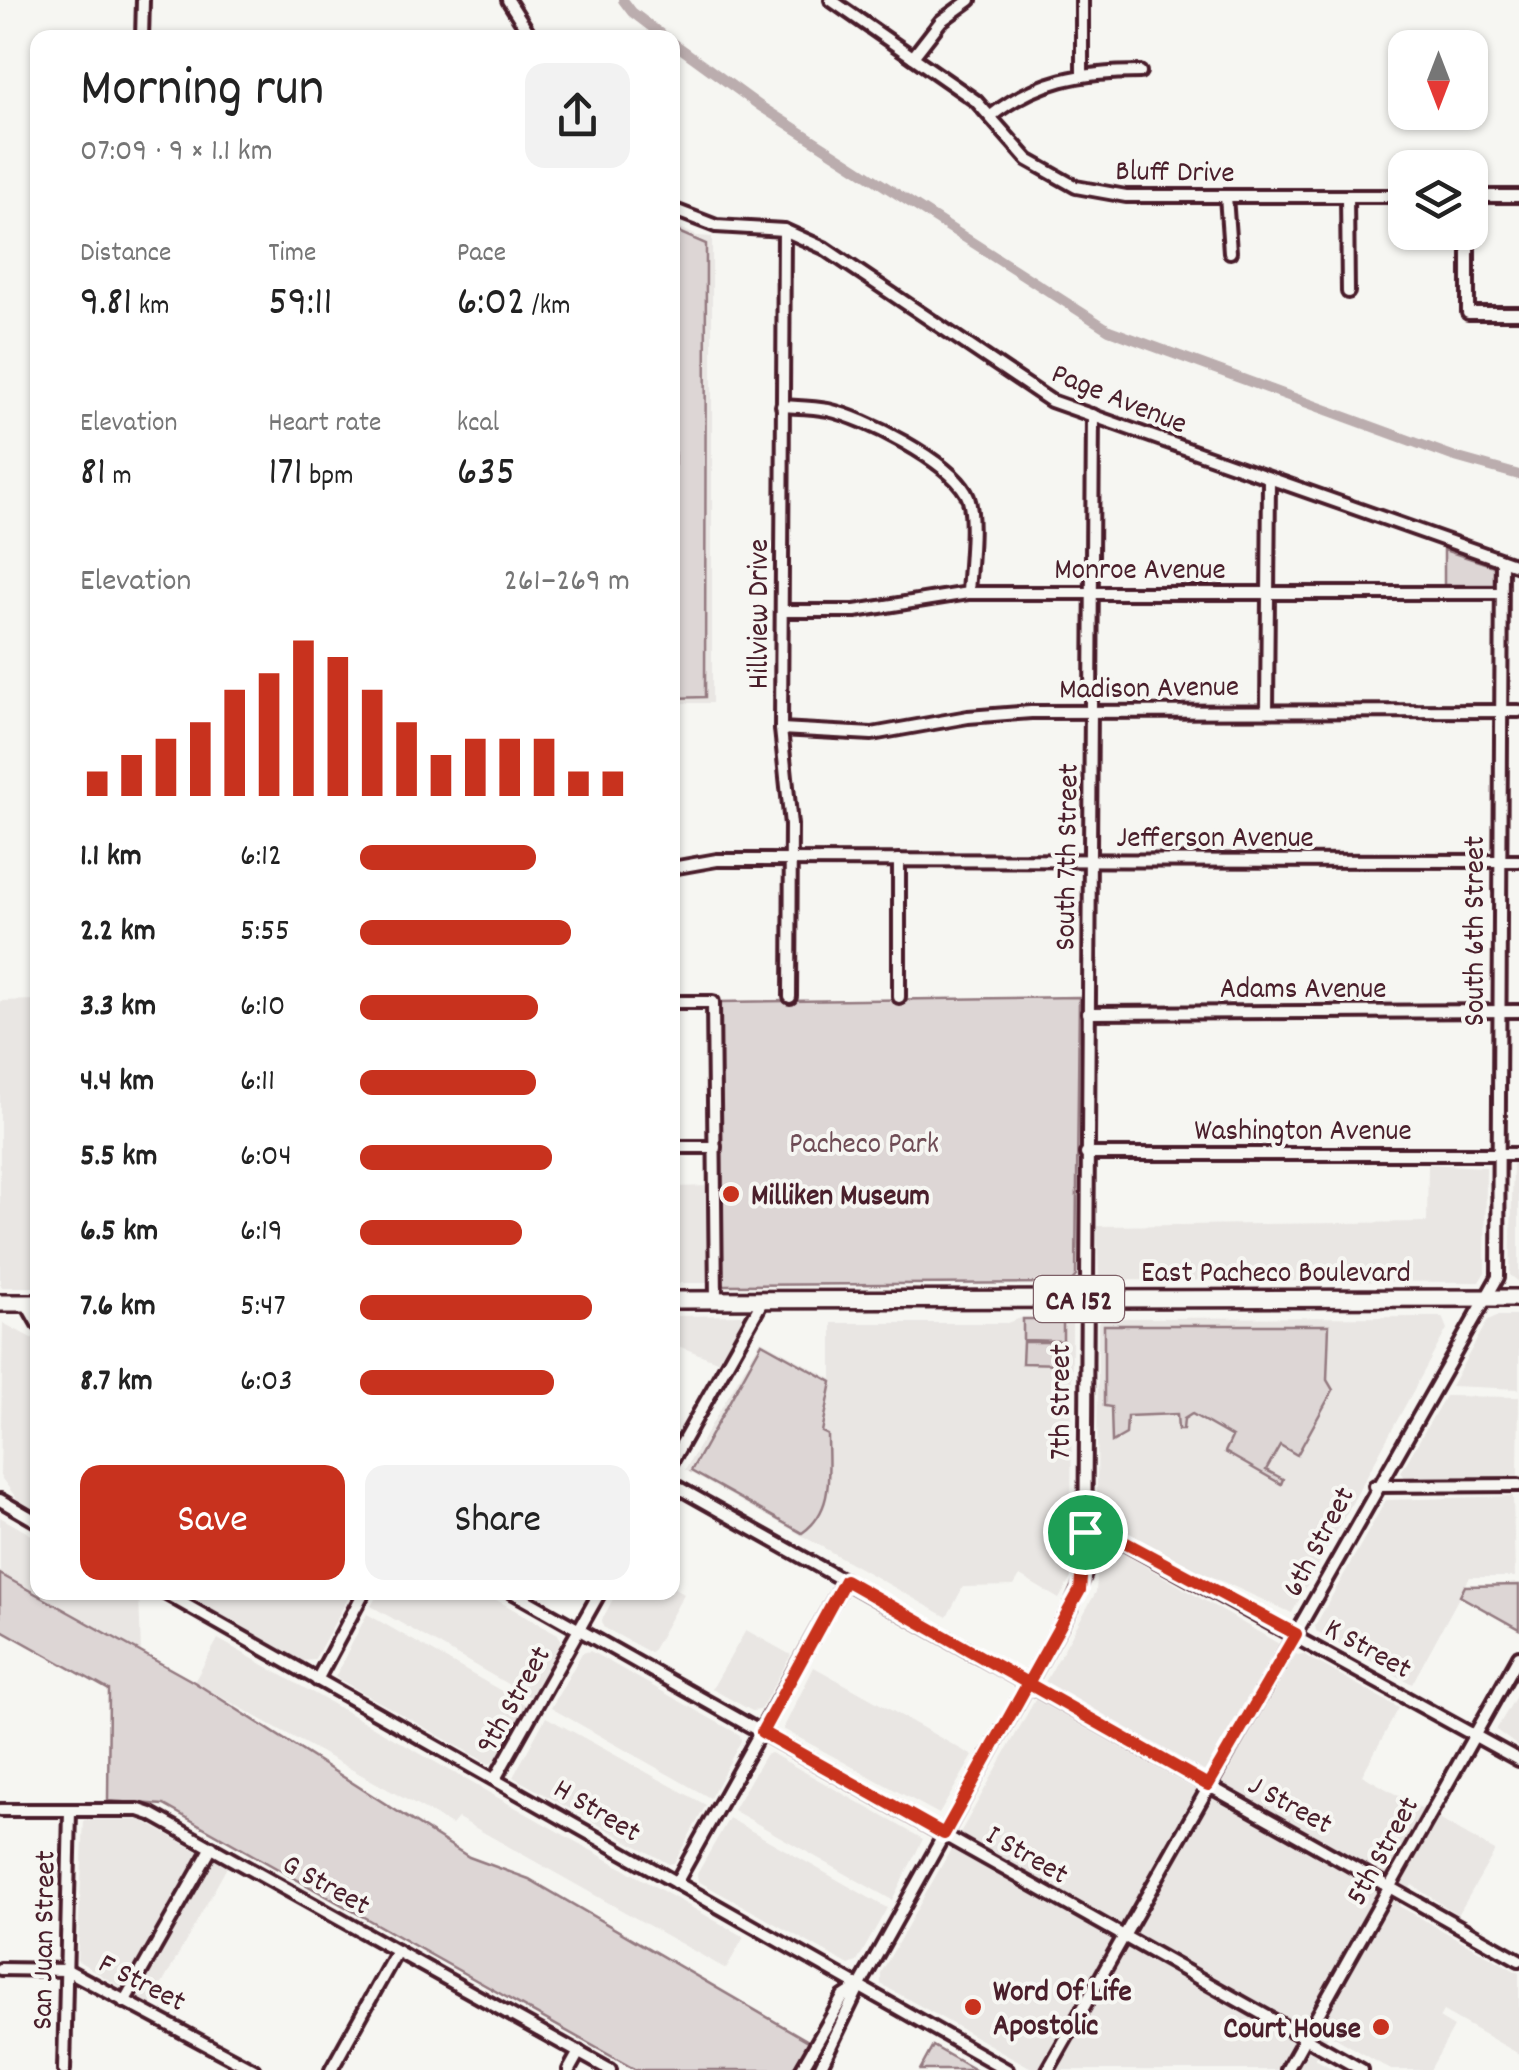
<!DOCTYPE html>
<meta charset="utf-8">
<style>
body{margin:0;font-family:Dekko,sans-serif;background:#f2f2f2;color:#222;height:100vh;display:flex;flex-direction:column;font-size:38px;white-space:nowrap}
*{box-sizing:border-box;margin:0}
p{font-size:32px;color:#767676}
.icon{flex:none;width:55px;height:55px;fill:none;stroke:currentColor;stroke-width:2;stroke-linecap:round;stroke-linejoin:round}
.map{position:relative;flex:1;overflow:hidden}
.sheet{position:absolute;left:30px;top:30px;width:650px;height:1570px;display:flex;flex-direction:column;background:#fff;border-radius:20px;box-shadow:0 2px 8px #0004}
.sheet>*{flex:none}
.needle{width:65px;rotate:180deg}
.fabs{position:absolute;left:1388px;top:30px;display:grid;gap:20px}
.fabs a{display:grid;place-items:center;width:100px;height:100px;border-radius:20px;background:#fff;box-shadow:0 2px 8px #0004;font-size:50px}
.pin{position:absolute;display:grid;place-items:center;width:85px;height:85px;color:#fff;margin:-42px;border:5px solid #fff;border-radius:50%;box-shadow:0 2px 10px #0007}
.round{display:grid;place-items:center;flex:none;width:105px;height:105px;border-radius:20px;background:#f2f2f2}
.head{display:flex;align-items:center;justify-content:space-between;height:170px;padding:0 50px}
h1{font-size:55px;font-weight:600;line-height:75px}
.figures{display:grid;grid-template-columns:repeat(3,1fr);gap:15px;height:170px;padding:10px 50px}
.figures div{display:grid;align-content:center}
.figures b{font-size:42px;font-weight:600}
.figures small{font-size:28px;font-weight:400}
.figures p{font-size:28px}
.chart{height:280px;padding:20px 50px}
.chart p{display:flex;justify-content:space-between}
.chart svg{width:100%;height:180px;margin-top:10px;stroke:#c8321e;stroke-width:6}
.cta{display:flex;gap:20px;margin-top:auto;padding:20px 50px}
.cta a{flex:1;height:115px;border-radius:20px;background:#c8321e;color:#fff;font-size:40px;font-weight:600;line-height:115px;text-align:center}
.cta a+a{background:#f2f2f2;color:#222}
ul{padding:0 50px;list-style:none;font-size:32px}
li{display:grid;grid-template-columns:160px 120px 1fr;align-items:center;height:75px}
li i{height:25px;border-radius:12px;background:#c8321e}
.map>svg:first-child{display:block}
.built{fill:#e9e6e3}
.green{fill:#ddd6d5;stroke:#947a80;stroke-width:2.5}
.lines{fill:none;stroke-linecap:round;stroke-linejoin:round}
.stream{stroke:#8e747a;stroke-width:2.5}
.canal{stroke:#bbadae;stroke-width:10}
.minor-casing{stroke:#4a1f2b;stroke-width:18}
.highway-casing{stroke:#4a1f2b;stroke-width:22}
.minor{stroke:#f6f6f2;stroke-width:10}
.highway{stroke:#f6f6f2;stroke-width:15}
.route-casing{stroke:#fff;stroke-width:20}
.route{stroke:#c8321e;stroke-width:12}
.poi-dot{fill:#c8321e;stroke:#f6f6f2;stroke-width:4}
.labels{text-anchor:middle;stroke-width:8;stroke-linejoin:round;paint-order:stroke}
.shield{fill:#f6f6f2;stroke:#7e6067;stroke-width:2.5}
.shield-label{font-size:28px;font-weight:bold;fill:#4a1f2b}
.street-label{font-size:30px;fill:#4a1f2b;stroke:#f6f6f2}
.park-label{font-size:30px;fill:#6f4d56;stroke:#f6f6f2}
.poi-label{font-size:30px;font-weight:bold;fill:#4a1f2b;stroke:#f6f6f2;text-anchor:start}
</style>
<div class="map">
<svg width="1519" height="2070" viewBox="0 0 1519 2070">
<rect width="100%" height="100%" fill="#f6f6f2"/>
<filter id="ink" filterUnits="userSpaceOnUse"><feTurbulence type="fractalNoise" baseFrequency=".01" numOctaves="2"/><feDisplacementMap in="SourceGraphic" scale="20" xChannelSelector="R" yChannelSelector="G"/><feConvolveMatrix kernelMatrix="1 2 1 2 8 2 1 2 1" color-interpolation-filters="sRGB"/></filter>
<g filter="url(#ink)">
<!-- built -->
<g class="built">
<path d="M672,224L697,236L712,237V703H673Z"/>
<path d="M37,1000V1287H0V1001Z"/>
<path d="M1513,1163H1519V1282L1510,1275Z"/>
<path d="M1428,1164L1486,1167L1485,1272L1479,1282L1099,1280L1097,1226L1427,1222Z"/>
<path d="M709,1186L708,1283H673V1187Z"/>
<path d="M742,1315V1323L717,1361L673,1344V1316Z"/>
<path d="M1497,1316H1519V1389L1451,1386L1488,1320Z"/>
<path d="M1072,1317L1071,1578L1059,1599L1020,1576L1014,1586L963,1587L947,1617L685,1470L761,1340L832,1379V1323H1007L1021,1318Z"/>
<path d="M1442,1317L1447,1329L1292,1613L1182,1563L1097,1515L1098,1325L1103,1318Z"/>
<path d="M3,1323L37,1341V1511L17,1499L0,1476Z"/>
<path d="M1445,1396L1519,1397L1518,1477L1405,1478L1401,1472Z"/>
<path d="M1513,1496L1515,1577H1470L1412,1684L1316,1631L1315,1626L1386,1500Z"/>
<path d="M0,1517L37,1538L38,1592L139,1594L141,1653L0,1574Z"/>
<path d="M1109,1545L1298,1655L1303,1654L1399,1708L1362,1775L1495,1851L1458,1915L1412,1885L1399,1906L1519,1973V2054L1443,2011L1439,2018L1454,2027L1430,2070H1391L1329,2034L1315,2059L1335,2070H1035L881,1984V1973L1096,1592L1099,1552Z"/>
<path d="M673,1587L684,1594L651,1653L603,1627L602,1620L616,1593L672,1592Z"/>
<path d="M379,1592L484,1593L558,1634L561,1642L530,1697L371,1606Z"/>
<path d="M182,1593H351L314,1660L303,1661Z"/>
<path d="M367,1614L526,1705L495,1761L489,1764L335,1677Z"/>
<path d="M746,1630L791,1655L760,1710L752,1711L712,1689Z"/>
<path d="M218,1639L744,1937L726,1969L458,1818L452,1825L194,1682Z"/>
<path d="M590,1651L740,1735L741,1741L710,1798L551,1708L582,1653Z"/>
<path d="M814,1667L973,1756L939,1814L783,1729Z"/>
<path d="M1519,1691V1747L1496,1730Z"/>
<path d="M546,1717L706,1805L674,1863L669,1864L513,1777Z"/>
<path d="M771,1753L923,1839L892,1900L733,1810L765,1755Z"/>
<path d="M729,1818L887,1908L857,1962L849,1965L698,1881L697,1874Z"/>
<path d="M84,1820H141L227,1867L150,2006L77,1960Z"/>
</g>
<!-- green -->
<g class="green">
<path d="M676,231L706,244L705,697L673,698Z"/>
<path d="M1444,550L1494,566V585H1444Z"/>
<path d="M1079,997L1076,1276L1070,1283L721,1285L720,1002Z"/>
<path d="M1023,1319H1063V1341L1023,1340Z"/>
<path d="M1104,1325H1329L1327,1380L1333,1390L1297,1455L1280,1445L1266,1470L1283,1479L1281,1484L1225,1452L1232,1437L1192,1414L1184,1419L1183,1430H1178L1177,1414L1127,1416L1126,1434L1112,1442L1111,1407L1104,1406Z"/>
<path d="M1023,1342H1064V1364L1022,1363Z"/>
<path d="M762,1343L832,1382L822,1432L828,1435C828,1472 835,1510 802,1533L691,1471Z"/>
<path d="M0,1574L194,1682L469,1857L529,1879L810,2042L793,2070H636L164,1805L108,1801L109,1690L0,1629Z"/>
<path d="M1519,1585V1629L1460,1596L1465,1586Z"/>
<path d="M933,2046L975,2070H920Z"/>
</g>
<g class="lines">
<!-- stream -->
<path class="stream" d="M714,75L720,79"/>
<!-- canal -->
<g class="canal">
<path d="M623,0L632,12L666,38"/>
<path d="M672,42L760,106L1109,330L1455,457L1519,475"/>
</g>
<!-- minor casing -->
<g class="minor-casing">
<g id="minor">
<path d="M508,0L532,38"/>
<path d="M831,0L976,101L1028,160L1076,187L1126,196H1405"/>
<path d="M142,38L143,0"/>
<path d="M913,57L941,21L970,0"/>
<path d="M1082,75V0"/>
<path d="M991,116C1037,80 1083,72 1140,72"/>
<path d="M1226,196L1230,252"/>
<path d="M1347,196L1348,292"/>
<path d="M1470,196H1519"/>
<path d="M672,209L716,226L784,230L824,248L1051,401L1519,566"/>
<path d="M784,230L781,729L791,825L790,997"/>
<path d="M1468,232V313H1519"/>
<path d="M782,406C797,407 814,407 828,410C865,418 947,460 966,493C977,511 969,570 968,593"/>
<path d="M782,611H855L968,593H1501"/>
<path d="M1267,710L1269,481"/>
<path d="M781,729L872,734L968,717L1031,712L1519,711"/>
<path d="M672,868L717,860L1519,861"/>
<path d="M899,997V860"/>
<path d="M672,1002H713L716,1300"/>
<path d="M1088,1013L1519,1011"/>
<path d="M672,1147H715"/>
<path d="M1086,1154H1519"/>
<path d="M26,1303L38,1324"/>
<path d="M672,1461L763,1300"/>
<path d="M672,1484L1519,1960"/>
<path d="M1375,1486L1519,1485"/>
<path d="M0,1500L38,1522"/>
<path d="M1085,1531L1106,1533L1519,1760"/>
<path d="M163,1592L1007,2070"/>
<path d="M512,1592L1362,2070"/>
<path d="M317,1680L364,1592"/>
<path d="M496,1777L600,1592"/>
<path d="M0,1810H139L151,1814L610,2070"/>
<path d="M676,1883L845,1580"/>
<path d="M0,1969L67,1970L254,2070"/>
<path d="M124,2002L212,1847"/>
<path d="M64,2070L70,1811"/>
<path d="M331,2070L397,1951"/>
<path d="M569,2070L579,2052"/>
<path d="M801,2070L843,1997L858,1987"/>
<path d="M819,2070L859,1987L1071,1607L1085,1574L1093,415"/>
<path d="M1048,2070L1498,1277L1502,561"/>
<path d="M1287,2070L1519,1656"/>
</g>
</g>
<!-- highway casing -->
<g class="highway-casing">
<g id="highway">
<path d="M672,1300L1519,1298"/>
<path d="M0,1303H38"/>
</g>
</g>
<!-- minor -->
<use href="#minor" class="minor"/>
<!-- highway -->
<use href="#highway" class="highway"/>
</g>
</g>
<g class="lines" filter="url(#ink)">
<!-- route casing -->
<g class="route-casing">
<path id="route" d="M1085,1532L1080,1590L944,1834L762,1732L845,1580C966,1649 1087,1717 1208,1785L1296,1634L1106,1532H1085"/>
</g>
<!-- route -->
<use href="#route" class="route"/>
</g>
<!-- markers -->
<g class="poi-dot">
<circle cx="731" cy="1194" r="10"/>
<circle cx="973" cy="2007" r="10"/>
<circle cx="1381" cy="2027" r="10"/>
</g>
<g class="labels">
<!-- shield labels -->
<rect class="shield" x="1034" y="1276" width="90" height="46" rx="8"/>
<g class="shield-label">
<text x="1079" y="1309">CA 152</text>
</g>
<!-- street labels -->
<g class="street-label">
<text transform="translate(1175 170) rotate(1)" y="10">Bluff Drive</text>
<text transform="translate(1120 397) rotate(22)" y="10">Page Avenue</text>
<text x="1140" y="578">Monroe Avenue</text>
<text transform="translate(757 614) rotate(-90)" y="10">Hillview Drive</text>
<text transform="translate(1149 686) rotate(-1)" y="10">Madison Avenue</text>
<text x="1215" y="846">Jefferson Avenue</text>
<text transform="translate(1065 857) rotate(-89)" y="10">South 7th Street</text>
<text transform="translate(1473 931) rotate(-90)" y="10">South 6th Street</text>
<text x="1303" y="997">Adams Avenue</text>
<text x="1303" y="1139">Washington Avenue</text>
<text x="1276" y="1281">East Pacheco Boulevard</text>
<text transform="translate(1059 1402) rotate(-90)" y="10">7th Street</text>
<text transform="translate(1317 1541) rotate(-62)" y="10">6th Street</text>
<text transform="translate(1369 1647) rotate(29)" y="10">K Street</text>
<text transform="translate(512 1699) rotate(-60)" y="10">9th Street</text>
<text transform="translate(1291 1803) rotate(29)" y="10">J Street</text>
<text transform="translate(598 1809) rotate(31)" y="10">H Street</text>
<text transform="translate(1381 1850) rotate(-61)" y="10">5th Street</text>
<text transform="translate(1028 1853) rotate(30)" y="10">I Street</text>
<text transform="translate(327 1883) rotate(29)" y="10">G Street</text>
<text transform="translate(42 1940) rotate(-89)" y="10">San Juan Street</text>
<text transform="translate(143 1981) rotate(27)" y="10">F Street</text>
</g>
<!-- park labels -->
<g class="park-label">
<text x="864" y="1152">Pacheco Park</text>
</g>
<!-- poi labels -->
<g class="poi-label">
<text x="751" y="1204">Milliken Museum</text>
<text x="993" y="2000">Word Of Life<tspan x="993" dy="34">Apostolic</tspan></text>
<text x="1361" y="2037" text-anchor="end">Court House</text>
</g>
</g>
</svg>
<div class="fabs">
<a><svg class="needle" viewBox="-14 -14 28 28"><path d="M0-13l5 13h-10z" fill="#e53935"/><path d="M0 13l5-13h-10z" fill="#767676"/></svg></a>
<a><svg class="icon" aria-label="layers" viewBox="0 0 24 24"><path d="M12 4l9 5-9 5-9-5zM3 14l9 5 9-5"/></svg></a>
</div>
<div class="pin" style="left:1085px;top:1532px;background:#1e9e55"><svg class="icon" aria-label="arrive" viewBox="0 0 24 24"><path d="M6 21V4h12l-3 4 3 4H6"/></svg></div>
<section class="sheet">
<div class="head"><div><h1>Morning run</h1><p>07:09 · 9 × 1.1 km</p></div><a class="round"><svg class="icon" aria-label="share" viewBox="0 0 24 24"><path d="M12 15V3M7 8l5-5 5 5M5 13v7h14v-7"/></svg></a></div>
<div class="figures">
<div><p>Distance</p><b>9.81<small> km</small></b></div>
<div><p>Time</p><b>59:11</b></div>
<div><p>Pace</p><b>6:02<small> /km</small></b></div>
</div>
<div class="figures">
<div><p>Elevation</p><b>81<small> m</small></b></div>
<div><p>Heart rate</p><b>171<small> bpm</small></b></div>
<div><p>kcal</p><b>635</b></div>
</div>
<div class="chart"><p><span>Elevation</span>261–269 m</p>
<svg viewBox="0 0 160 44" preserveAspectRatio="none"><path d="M5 44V38M15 44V34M25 44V30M35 44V26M45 44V18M55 44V14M65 44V6M75 44V10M85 44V18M95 44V26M105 44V34M115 44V30M125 44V30M135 44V30M145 44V38M155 44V38"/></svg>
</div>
<ul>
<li><b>1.1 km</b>6:12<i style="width:65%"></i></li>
<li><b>2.2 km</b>5:55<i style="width:78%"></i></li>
<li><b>3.3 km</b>6:10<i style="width:66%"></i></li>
<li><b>4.4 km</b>6:11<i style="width:65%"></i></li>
<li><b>5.5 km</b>6:04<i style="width:71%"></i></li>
<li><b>6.5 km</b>6:19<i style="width:60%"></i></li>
<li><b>7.6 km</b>5:47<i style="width:86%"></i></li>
<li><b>8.7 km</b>6:03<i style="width:72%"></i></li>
</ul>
<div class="cta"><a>Save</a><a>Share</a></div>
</section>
</div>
